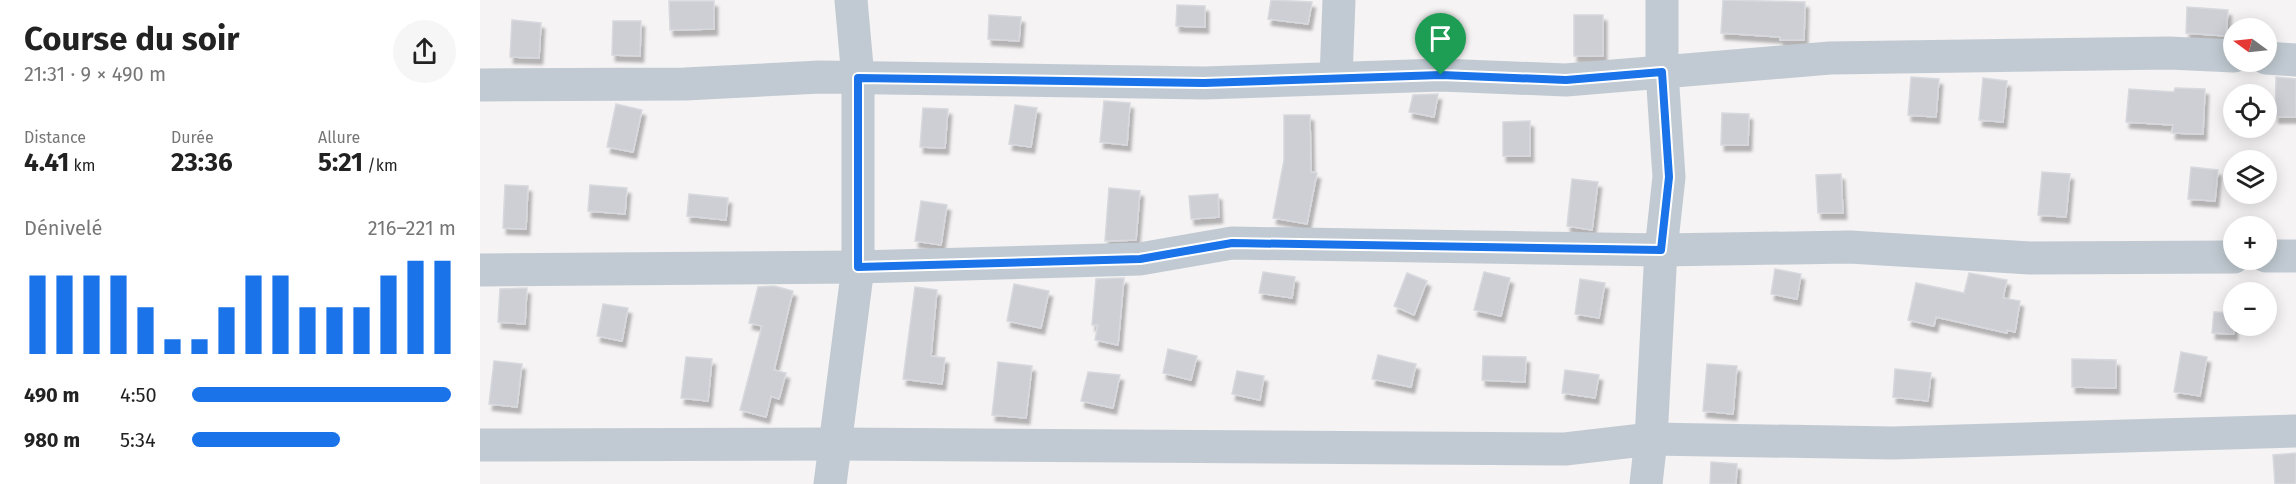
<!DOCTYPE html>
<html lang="fr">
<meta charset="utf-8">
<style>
body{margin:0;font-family:"Fira Sans",sans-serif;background:#f6f6f6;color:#222;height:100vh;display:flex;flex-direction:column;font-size:22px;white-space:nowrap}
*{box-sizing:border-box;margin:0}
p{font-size:20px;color:#767676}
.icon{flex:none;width:33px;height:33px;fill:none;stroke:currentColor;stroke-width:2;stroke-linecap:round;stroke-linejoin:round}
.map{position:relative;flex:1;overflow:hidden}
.side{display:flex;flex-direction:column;background:#fff;width:480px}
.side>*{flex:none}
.needle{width:39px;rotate:285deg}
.controls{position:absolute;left:1743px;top:18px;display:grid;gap:12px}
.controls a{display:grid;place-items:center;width:54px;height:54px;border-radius:50%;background:#fff;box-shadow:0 3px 15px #0003;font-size:30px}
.pin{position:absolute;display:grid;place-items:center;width:51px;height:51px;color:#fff;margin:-62px -26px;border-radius:50% 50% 50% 0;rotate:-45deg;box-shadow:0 0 6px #0007}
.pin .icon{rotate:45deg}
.round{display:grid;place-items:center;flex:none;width:63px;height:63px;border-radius:32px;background:#f6f6f6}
.headline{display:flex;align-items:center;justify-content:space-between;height:102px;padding:0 24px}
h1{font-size:33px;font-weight:700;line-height:45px}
.figures{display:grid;grid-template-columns:repeat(3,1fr);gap:9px;height:102px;padding:6px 24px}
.figures div{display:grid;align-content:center}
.figures b{font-size:26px;font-weight:700}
.figures small{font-size:16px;font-weight:400}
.figures p{font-size:16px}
.chart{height:168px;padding:12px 24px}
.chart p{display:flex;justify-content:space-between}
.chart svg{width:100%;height:108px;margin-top:6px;stroke:#1a73e8;stroke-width:6}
ul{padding:0 24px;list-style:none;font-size:20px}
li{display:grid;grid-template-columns:96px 72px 1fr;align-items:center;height:45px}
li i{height:15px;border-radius:8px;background:#1a73e8}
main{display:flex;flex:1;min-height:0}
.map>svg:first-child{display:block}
.building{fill:#cdcfd5;stroke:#d7d9de;stroke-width:1.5;filter:url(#shadow)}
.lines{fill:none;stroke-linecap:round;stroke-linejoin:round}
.minor{stroke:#c1cad2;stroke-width:33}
.route-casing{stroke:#fff;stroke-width:12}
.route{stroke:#1a73e8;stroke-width:8}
</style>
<main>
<section class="side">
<div class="headline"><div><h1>Course du soir</h1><p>21:31 · 9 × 490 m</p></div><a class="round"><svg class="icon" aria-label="share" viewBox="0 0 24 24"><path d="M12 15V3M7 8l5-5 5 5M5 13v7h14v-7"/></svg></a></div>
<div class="figures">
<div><p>Distance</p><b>4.41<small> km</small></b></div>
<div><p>Durée</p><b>23:36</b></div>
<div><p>Allure</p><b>5:21<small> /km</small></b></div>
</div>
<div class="chart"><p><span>Dénivelé</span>216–221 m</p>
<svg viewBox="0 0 160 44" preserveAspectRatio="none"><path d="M5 44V12M15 44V12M25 44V12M35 44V12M45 44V25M55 44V38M65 44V38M75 44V25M85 44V12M95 44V12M105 44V25M115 44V25M125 44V25M135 44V12M145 44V6M155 44V6"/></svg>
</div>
<ul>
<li><b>490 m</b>4:50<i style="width:98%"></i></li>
<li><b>980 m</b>5:34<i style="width:56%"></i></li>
</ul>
</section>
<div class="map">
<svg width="1816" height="484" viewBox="0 0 1816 484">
<defs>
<filter id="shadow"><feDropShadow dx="3.5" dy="6" stdDeviation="1.5" flood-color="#0004"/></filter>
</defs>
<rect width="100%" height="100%" fill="#f5f3f3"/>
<!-- building -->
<g class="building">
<path d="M791,0L832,2L828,24L788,19Z"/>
<path d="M1243,0L1325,2L1324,40H1300V37L1241,33Z"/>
<path d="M189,1H234V29L190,30Z"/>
<path d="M697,5L725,6V27L696,26Z"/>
<path d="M1707,7L1748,10L1746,36L1706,33Z"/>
<path d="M509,15L541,17L539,41L508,39Z"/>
<rect x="1094" y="15" width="29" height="41"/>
<path d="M32,20L61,23L59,58L30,57Z"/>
<path d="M133,21H161L160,56L132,55Z"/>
<path d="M1431,77L1459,79L1456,117L1428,115Z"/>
<path d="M1796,77L1816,79V117H1795Z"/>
<path d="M1503,78L1527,81L1523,122L1499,120Z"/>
<path d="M1695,88L1725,89L1723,134L1692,133L1693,125L1646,122L1649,89L1694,92Z"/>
<path d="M958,94L954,117L929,112L933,95Z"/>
<path d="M624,101L650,103L647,145L620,142Z"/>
<path d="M136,104L162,110L153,152L127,147Z"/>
<path d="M535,105L557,108L551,147L529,144Z"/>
<path d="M443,108L468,109L465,148L440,147Z"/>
<path d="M1242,113L1269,114L1268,145H1241Z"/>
<path d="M804,115H830L831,172L837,173L827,224L793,218L804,160Z"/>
<path d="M1050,121V156H1023V122Z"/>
<path d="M1711,167L1738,170L1735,201L1708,199Z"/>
<path d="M1562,172L1590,174L1586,217L1558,215Z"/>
<path d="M1361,174L1363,213H1338L1336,175Z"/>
<path d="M1092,179L1118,182L1112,230L1087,226Z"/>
<path d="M25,185L48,186L46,229L23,228Z"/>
<path d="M110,185L147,188L145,214L108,211Z"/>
<path d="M629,188L660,191L656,240L625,241Z"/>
<path d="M209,194L248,198L246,220L207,216Z"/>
<path d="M738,194L739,217L711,219L709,196Z"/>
<path d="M441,201L467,205L461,245L435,241Z"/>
<path d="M1295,269L1321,274L1317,299L1291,294Z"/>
<path d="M783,272L815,277L812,298L779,293Z"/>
<path d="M1004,272L1030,278L1021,316L994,310Z"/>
<path d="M927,273L947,281L934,315L914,306Z"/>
<path d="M1489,273L1527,280L1523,298L1540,301L1535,332L1527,330V333L1456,317L1454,326L1428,320L1436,283L1484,293Z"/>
<path d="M644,278L638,345L615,340L618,325H612L616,279Z"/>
<path d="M1100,279L1125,283L1119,318L1095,314Z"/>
<path d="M534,284L569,291L561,328L527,321Z"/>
<path d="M294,286L313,291L294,370L306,373L299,399L291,396L286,417L260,410L282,326L269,323L278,287Z"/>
<path d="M435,287L457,290L451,356L465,358L462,384L423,379Z"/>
<path d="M47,288L45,324L18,322L20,289Z"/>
<path d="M123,304L148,308L142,341L117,336Z"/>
<path d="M1734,312L1754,313V334L1732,333Z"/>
<path d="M688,349L717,356L711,380L683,373Z"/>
<path d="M1701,352L1727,357L1720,396L1694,392Z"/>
<path d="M898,355L936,364L931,387L892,379Z"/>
<path d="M1003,356L1046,357L1045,382L1002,380Z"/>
<path d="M206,357L232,359L228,401L201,398Z"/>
<path d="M1592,359L1636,360V388L1592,387Z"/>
<path d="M14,361L42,364L37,407L9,404Z"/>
<path d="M518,362L552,366L546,418L512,415Z"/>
<path d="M1227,364L1257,366L1253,414L1223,411Z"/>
<path d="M1415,369L1451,373L1448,401L1413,397Z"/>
<path d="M1085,370L1119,375L1115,398L1082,393Z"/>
<path d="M757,371L784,376L780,400L752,394Z"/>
<path d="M608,372L640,375L633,408L601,401Z"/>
<path d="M1816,453V484H1795L1793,455Z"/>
<path d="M1231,462L1257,464L1256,484H1230Z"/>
</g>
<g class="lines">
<!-- minor -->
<g class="minor">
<path d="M1786,58L1816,60"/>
<path d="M856,78L859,0"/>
<path d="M0,85L205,84L340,77L724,83L961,75L1086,80L1350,58L1689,53L1754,56"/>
<path d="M1786,256H1816"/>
<path d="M0,270L378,267L660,259L752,243L1181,250L1370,247L1550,258L1754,257"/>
<path d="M0,445L355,444L1085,449L1171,439L1413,443L1816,431"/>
<path d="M350,484L378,267V78L371,0"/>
<path d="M1166,484L1171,439L1181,250L1189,177L1182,72V0"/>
</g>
</g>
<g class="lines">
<!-- route casing -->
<g class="route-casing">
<path id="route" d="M1182,72L1189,177L1181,250L752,243L660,259L378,267V78L724,83L961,75L1086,80Z"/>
</g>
<!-- route -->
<use href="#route" class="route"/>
</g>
</svg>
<div class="controls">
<a><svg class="needle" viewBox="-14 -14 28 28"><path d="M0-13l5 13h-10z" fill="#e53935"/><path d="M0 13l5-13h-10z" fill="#767676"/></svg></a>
<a><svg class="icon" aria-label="locate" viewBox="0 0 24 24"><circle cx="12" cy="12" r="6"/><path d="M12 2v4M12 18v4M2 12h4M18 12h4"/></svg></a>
<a><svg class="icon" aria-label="layers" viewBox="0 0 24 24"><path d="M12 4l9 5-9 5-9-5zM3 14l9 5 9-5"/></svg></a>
<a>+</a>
<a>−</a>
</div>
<div class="pin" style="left:961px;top:75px;background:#1e9e55"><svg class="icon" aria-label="arrive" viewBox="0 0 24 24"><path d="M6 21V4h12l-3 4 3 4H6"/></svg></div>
</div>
</main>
